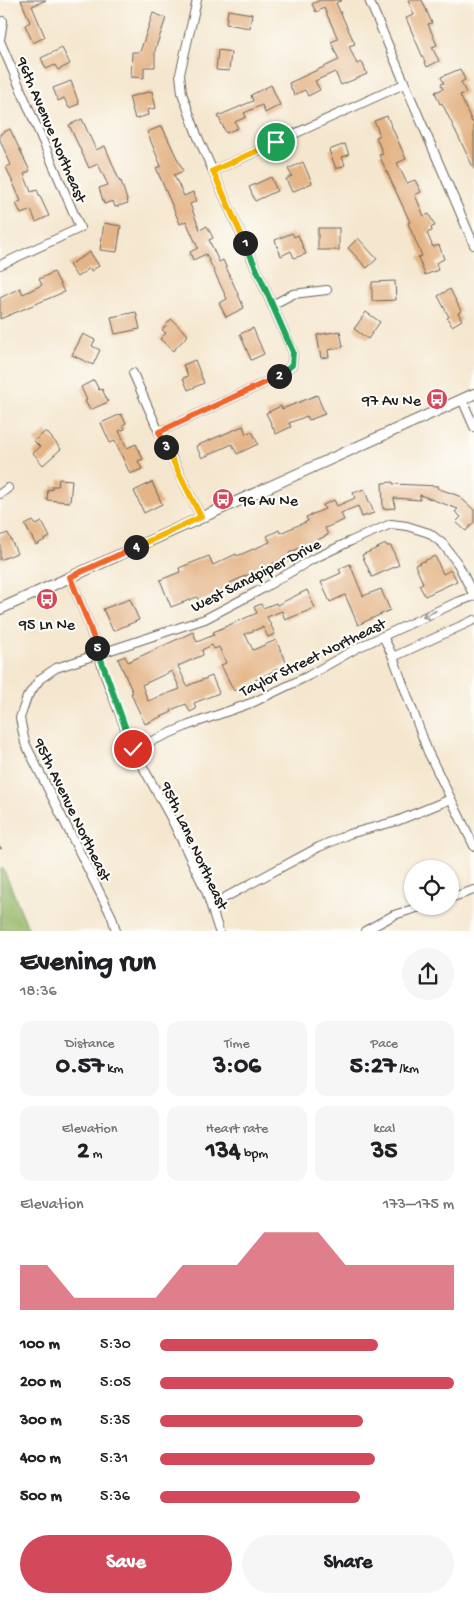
<!DOCTYPE html>
<meta charset="utf-8">
<style>
body{margin:0;font-family:"Gochi Hand",sans-serif;background:#f6f6f6;color:#202124;height:100vh;display:flex;flex-direction:column;font-size:19px;white-space:nowrap}
*{box-sizing:border-box;margin:0}
p{font-size:16px;color:#757577}
.icon{flex:none;width:28px;height:28px;fill:none;stroke:currentColor;stroke-width:2;stroke-linecap:round;stroke-linejoin:round}
.map{position:relative;height:931px;overflow:hidden}
.panel{display:flex;flex-direction:column;background:#fff;flex:1}
.panel>*{flex:none}
.tools{position:absolute;left:404px;top:860px;display:grid;gap:10px}
.tools a{display:grid;place-items:center;width:55px;height:55px;border-radius:50%;background:#fff;box-shadow:0 1px 4px #0004;font-size:25px}
.pin{position:absolute;display:grid;place-items:center;width:42px;height:42px;color:#fff;margin:-21px;border:2px solid #fff;border-radius:50%;box-shadow:0 1px 5px #0007}
.km{position:absolute;width:25px;height:25px;margin:-12px;border-radius:50%;background:#222;color:#fff;font-size:14px;line-height:25px;text-align:center}
.round{display:grid;place-items:center;flex:none;width:52px;height:52px;border-radius:26px;background:#f6f6f6}
.headline{display:flex;align-items:center;justify-content:space-between;height:85px;padding:0 20px}
h1{font-size:28px;font-weight:700;line-height:38px}
.figures{display:grid;grid-template-columns:repeat(3,1fr);gap:8px;height:85px;padding:5px 20px}
.figures div{display:grid;align-content:center;border-radius:12px;background:#f6f6f6;text-align:center}
.figures b{font-size:25px;font-weight:700}
.figures small{font-size:14px;font-weight:400}
.figures p{font-size:14px}
.chart{height:140px;padding:10px 20px}
.chart p{display:flex;justify-content:space-between}
.chart svg{width:100%;height:90px;margin-top:5px;fill:#d1495b;opacity:.7}
.cta{display:flex;gap:10px;margin-top:auto;padding:10px 20px}
.cta a{flex:1;height:58px;border-radius:30px;background:#d1495b;color:#fff;font-size:20px;font-weight:700;line-height:58px;text-align:center}
.cta a+a{background:#f6f6f6;color:#202124}
ul{padding:0 20px;list-style:none;font-size:16px}
li{display:grid;grid-template-columns:80px 60px 1fr;align-items:center;height:38px}
li i{height:12px;border-radius:6px;background:#d1495b}
.map>svg:first-child{display:block}
.forest{fill:#96b76b;stroke:#596a44}
.building{fill:#e4b486;fill-rule:evenodd}
.lines{fill:none;stroke-linecap:round;stroke-linejoin:round}
.minor-casing{stroke:#68635b;stroke-width:10}
.tertiary-casing{stroke:#68635b;stroke-width:12}
.path{stroke:#68635b;stroke-width:2;stroke-dasharray:4 4;stroke-linecap:butt}
.minor{stroke:#fff;stroke-width:8}
.tertiary{stroke:#fff;stroke-width:10}
.oneway{stroke:#999}
.split-1-casing{stroke:#fff;stroke-width:10}
.split-2-casing{stroke:#fff;stroke-width:10}
.split-3-casing{stroke:#fff;stroke-width:10}
.split-4-casing{stroke:#fff;stroke-width:10}
.split-5-casing{stroke:#fff;stroke-width:10}
.split-6-casing{stroke:#fff;stroke-width:10}
.split-1{stroke:#f5b400;stroke-width:6}
.split-2{stroke:#22a559;stroke-width:6}
.split-3{stroke:#f0652b;stroke-width:6}
.split-4{stroke:#f5b400;stroke-width:6}
.split-5{stroke:#f0652b;stroke-width:6}
.split-6{stroke:#22a559;stroke-width:6}
.labels{text-anchor:middle;stroke-width:4.5;stroke-linejoin:round;paint-order:stroke}
.street-label{font-size:16px;fill:#1c1c1c;stroke:#fdfcf7}
.poi-label{font-size:16px;fill:#1c1c1c;stroke:#fdfcf7;text-anchor:end}
</style>
<div class="map">
<svg width="474" height="931" viewBox="0 0 474 931">
<rect width="100%" height="100%" fill="#fdfcf7"/>
<filter id="ink" filterUnits="userSpaceOnUse"><feTurbulence type="fractalNoise" baseFrequency=".02" numOctaves="2"/><feDisplacementMap in="SourceGraphic" scale="10" xChannelSelector="R" yChannelSelector="G"/><feConvolveMatrix kernelMatrix="1 2 1 2 8 2 1 2 1" color-interpolation-filters="sRGB"/></filter>
<filter id="wash" filterUnits="userSpaceOnUse"><feTurbulence type="fractalNoise" baseFrequency=".0096" numOctaves="4" result="noise"/><feDisplacementMap in="SourceGraphic" scale="20" xChannelSelector="R" yChannelSelector="G"/><feGaussianBlur stdDeviation="1.12" result="paint"/><feColorMatrix in="noise" values="0 0 0 0 0 0 0 0 0 0 0 0 0 0 0 0 0 1.4 0 .05"/><feComposite in="paint" operator="in"/></filter>
<g filter="url(#wash)">
<rect width="100%" height="100%" fill="#f5e7cf"/>
<!-- forest -->
<path class="forest" d="M3,868L29,930H0V870Z"/>
<g id="blocks">
<!-- building -->
<g class="building">
<path d="M21,0H46L32,6L45,37L33,43L25,25L30,22Z"/>
<path d="M320,0H342L336,3L355,44L349,46L357,64L362,62L367,74L341,85L335,72L315,81L320,90L308,96L305,90L294,95L289,83L339,60L331,42L338,39L324,8L316,12L312,4Z"/>
<path d="M408,0H422L432,23L428,24L437,45L432,47L439,61L427,67L406,18L414,15Z"/>
<path d="M228,10L252,14L250,28L226,24Z"/>
<path d="M153,13L166,18L155,50V67H144V78L131,77L132,52H140Z"/>
<path d="M62,48L70,64L58,70L55,65L46,69L41,58Z"/>
<path d="M218,50L231,52L229,71L216,70Z"/>
<path d="M460,69L465,80L461,82L466,93L460,95L472,122L474,121V169L442,103L440,104L435,92L443,89L441,84L444,83L441,77Z"/>
<path d="M71,81L79,104L69,108L64,98L58,101L53,88Z"/>
<path d="M271,85L280,105L265,113L262,105L244,113L246,117L235,122L238,128L226,133L218,116L253,101L251,95Z"/>
<path d="M152,91L156,108L147,110L148,115L135,119L129,97Z"/>
<path d="M387,116L406,159L397,163L407,183L415,180L421,192L415,195L424,216L429,214L435,226L431,227L432,231L427,233L433,247L439,245L444,259L436,263L438,270L425,275L418,257L422,256L408,223L410,222L379,155L383,154L376,137L380,135L374,121Z"/>
<path d="M82,119L96,150L105,146L120,182L121,181L128,203L115,207L113,201L104,204L99,188L108,185L98,164L89,168L69,125Z"/>
<path d="M162,126L183,171L174,175L184,196L193,192L197,201L190,204L200,230L207,226L213,238L209,240L219,262L223,260L244,308L226,317L219,303L227,299L206,254L193,260L190,252L198,248L186,221L180,224L156,168L161,166L147,132Z"/>
<path d="M10,129L30,171L24,174L31,192L37,190L49,216L36,222L31,210L21,214L16,203L21,201L6,167L11,165L0,140V134Z"/>
<path d="M345,144L349,155L342,157L345,165L336,169L329,150Z"/>
<path d="M303,162L312,183L292,192L286,179L292,176L288,169Z"/>
<path d="M271,177L277,191L255,201L249,187Z"/>
<path d="M104,223L121,226L117,252L100,250Z"/>
<rect x="318" y="228" width="21" height="22"/>
<path d="M292,233L294,237L298,235L306,254L294,258L291,251L281,256L275,240Z"/>
<path d="M358,238L377,259L367,268L348,248Z"/>
<path d="M90,252L99,266L91,271L90,268L77,277L69,265Z"/>
<path d="M54,272L64,292L0,319V298L20,288L23,294L42,285L39,279Z"/>
<path d="M395,281L396,300L372,301V282Z"/>
<path d="M450,289L461,311L458,313L462,320L452,326L447,318L449,317L438,296Z"/>
<path d="M136,312L140,329L115,334L111,317Z"/>
<path d="M366,312L380,322L368,339L354,329Z"/>
<path d="M171,319L188,335L173,351L160,339L166,333L162,330Z"/>
<path d="M253,328L264,354L251,360L240,334Z"/>
<path d="M340,331L343,347L328,350L329,357L321,358L317,335Z"/>
<path d="M83,334L95,340L92,346L100,350L93,365L72,355Z"/>
<path d="M195,360L204,383L188,390L183,378L188,376L183,365Z"/>
<path d="M94,380L99,390L102,389L108,402L90,410L85,401L87,400L81,387Z"/>
<path d="M317,395L325,414L309,420L307,416L289,423L291,427L276,434L266,413L281,406L282,409Z"/>
<path d="M121,414L126,423L123,425L125,429L119,431L127,448L136,444L143,459L138,461L142,469L130,474L115,441L110,443L101,423Z"/>
<path d="M243,426L246,434L252,431L258,444L237,454L232,444L202,458L196,446Z"/>
<path d="M46,431L61,449L43,465L33,453L40,447L34,441Z"/>
<path d="M59,479L72,480L70,502L47,500L48,489L52,490V486H58Z"/>
<path d="M152,482L162,504L144,513L134,491Z"/>
<path d="M393,482V484L438,486L437,488L459,496L474,510V522L466,531L456,522L461,517L455,512L458,509L420,495V500L394,498L395,508L383,509L382,483Z"/>
<path d="M364,489L374,513L362,517L358,506L341,513L344,520L325,528L328,535L289,553L290,556L265,567L266,569L255,574L254,572L230,583L233,588L199,602L197,597L171,607L160,580L180,572L179,568L209,556L213,565L236,554L237,556L270,542L267,536L279,530L280,533L308,521L306,517L325,509L323,505L334,500L337,506L355,498L353,493Z"/>
<path d="M33,521L36,525L42,522L50,537L36,545L25,525Z"/>
<path d="M8,533L17,553L0,560V536Z"/>
<path d="M386,544L387,546H391L399,565L372,577L362,555Z"/>
<path d="M435,556L443,574L451,570L457,581L425,596L419,585L423,583L415,565Z"/>
<path d="M350,564L363,596L381,589L390,610L358,625L345,595L330,602L321,582L341,573L339,569Z"/>
<path d="M307,590L315,608L285,620L282,611L267,617L275,634L268,637L263,627L245,634L253,650L276,640L287,664L234,691L221,665L226,663L219,647L214,649L212,645L202,650L203,655L178,666L187,686L212,676L219,693L194,703L196,709L190,712L186,704L171,710L172,712L145,724L135,703L131,693H133L118,659L125,656L128,662L193,632L197,642L214,635L213,632L257,613L254,607L261,604L263,608L276,603L277,605ZM172,671L180,689L148,701L142,685Z"/>
<path d="M130,599L139,620L113,631L103,609Z"/>
</g>
</g>
</g>
<g filter="url(#ink)">
<use href="#blocks" fill-opacity="0" stroke="#68635b" stroke-width="1"/>
<g class="lines">
<!-- minor casing -->
<g class="minor-casing">
<g id="minor">
<path d="M369,0L474,245"/>
<path d="M0,40L3,21"/>
<path d="M0,41L80,228L0,265"/>
<path d="M213,171L404,84"/>
<path d="M272,305L293,294L327,290"/>
<path d="M133,373L159,432L201,517"/>
<path d="M462,399L474,427"/>
<path d="M159,432L279,376L292,365L293,352L197,135L182,93L180,74L197,0"/>
<path d="M0,494L8,488"/>
<path d="M70,577L88,622L107,681L133,749L171,818L206,891L219,931"/>
<path d="M383,636L393,657L428,752L474,846"/>
<path d="M393,657L474,620"/>
<path d="M133,749L189,725L254,702L308,676L357,648L455,603L474,596"/>
<path d="M450,898L474,890"/>
<path d="M211,905L319,847L349,834L397,821L451,799"/>
<path d="M116,931L112,917L25,743L20,718L27,697L40,679L56,668L205,619L262,589L311,560L351,541L391,524L407,526L429,533L443,544L458,564L474,596"/>
<path d="M365,931L394,915L423,906"/>
</g>
</g>
<!-- tertiary casing -->
<g class="tertiary-casing">
<path id="tertiary" d="M0,609L474,394"/>
</g>
<!-- path -->
<path class="path" d="M0,847L1,849"/>
<!-- minor -->
<use href="#minor" class="minor"/>
<!-- tertiary -->
<use href="#tertiary" class="tertiary"/>
</g>
<!-- one-way arrows -->
<defs><path id="oneway-shaft" d="M-6 0H5M1.5-3L5.5 0L1.5 3" fill="none" stroke-width="1.6" stroke-linecap="round" stroke-linejoin="round" transform="scale(1.25)"/></defs>
<use class="oneway" href="#oneway-shaft" transform="translate(429 614) rotate(155)"/>
</g>
<g class="lines" filter="url(#ink)">
<!-- split-1 casing -->
<g class="split-1-casing">
<path id="split-1" d="M245,243L213,171L276,142"/>
</g>
<!-- split-2 casing -->
<g class="split-2-casing">
<path id="split-2" d="M245,243L293,352L292,365L279,376"/>
</g>
<!-- split-3 casing -->
<g class="split-3-casing">
<path id="split-3" d="M166,447L159,432L279,376"/>
</g>
<!-- split-4 casing -->
<g class="split-4-casing">
<path id="split-4" d="M136,547L201,517L166,447"/>
</g>
<!-- split-5 casing -->
<g class="split-5-casing">
<path id="split-5" d="M97,648L88,622L70,577L136,547"/>
</g>
<!-- split-6 casing -->
<g class="split-6-casing">
<path id="split-6" d="M97,648L133,749"/>
</g>
<!-- split-1 -->
<use href="#split-1" class="split-1"/>
<!-- split-2 -->
<use href="#split-2" class="split-2"/>
<!-- split-3 -->
<use href="#split-3" class="split-3"/>
<!-- split-4 -->
<use href="#split-4" class="split-4"/>
<!-- split-5 -->
<use href="#split-5" class="split-5"/>
<!-- split-6 -->
<use href="#split-6" class="split-6"/>
</g>
<!-- icons -->
<defs>
<g id="bus-disc" transform="scale(1.125)"><circle r="9.5" fill="#d1495b" stroke="#fdfcf7"/><path d="M-5-6H5V4H4V6H2V4H-2V6H-4V4H-5ZM-3.5-4V0h7V-4ZM-3.5 1.2v1.5H-2V1.2ZM2 1.2v1.5H3.5V1.2Z" fill="#fff"/></g>
</defs>
<g fill-rule="evenodd">
<use href="#bus-disc" x="437" y="399"/>
<use href="#bus-disc" x="223" y="499"/>
<use href="#bus-disc" x="47" y="599"/>
</g>
<g class="labels">
<!-- street labels -->
<g class="street-label">
<text transform="translate(53 129) rotate(67)" y="6">96th Avenue Northeast</text>
<text transform="translate(255 574) rotate(-27)" y="6">West Sandpiper Drive</text>
<text transform="translate(312 656) rotate(-26)" y="6">Taylor Street Northeast</text>
<text transform="translate(74 809) rotate(64)" y="6">95th Avenue Northeast</text>
<text transform="translate(196 845) rotate(65)" y="6">95th Lane Northeast</text>
</g>
<!-- poi labels -->
<g class="poi-label">
<text x="421" y="405">97 Av Ne</text>
<text x="239" y="505" text-anchor="start">96 Av Ne</text>
<text x="47" y="629" text-anchor="middle">95 Ln Ne</text>
</g>
</g>
</svg>
<div class="tools">
<a><svg class="icon" aria-label="locate" viewBox="0 0 24 24"><circle cx="12" cy="12" r="6"/><path d="M12 2v4M12 18v4M2 12h4M18 12h4"/></svg></a>
</div>
<div class="pin" style="left:276px;top:142px;background:#1e9e55"><svg class="icon" aria-label="arrive" viewBox="0 0 24 24"><path d="M6 21V4h12l-3 4 3 4H6"/></svg></div>
<div class="pin" style="left:133px;top:749px;background:#d93025"><svg class="icon" aria-label="check" viewBox="0 0 24 24"><path d="M5 12l5 5 9-10"/></svg></div>
<b class="km" style="left:245px;top:243px">1</b>
<b class="km" style="left:279px;top:376px">2</b>
<b class="km" style="left:166px;top:447px">3</b>
<b class="km" style="left:136px;top:547px">4</b>
<b class="km" style="left:97px;top:648px">5</b>
</div>
<section class="panel">
<div class="headline"><div><h1>Evening run</h1><p>18:36</p></div><a class="round"><svg class="icon" aria-label="share" viewBox="0 0 24 24"><path d="M12 15V3M7 8l5-5 5 5M5 13v7h14v-7"/></svg></a></div>
<div class="figures">
<div><p>Distance</p><b>0.57<small> km</small></b></div>
<div><p>Time</p><b>3:06</b></div>
<div><p>Pace</p><b>5:27<small> /km</small></b></div>
</div>
<div class="figures">
<div><p>Elevation</p><b>2<small> m</small></b></div>
<div><p>Heart rate</p><b>134<small> bpm</small></b></div>
<div><p>kcal</p><b>35</b></div>
</div>
<div class="chart"><p><span>Elevation</span>173–175 m</p>
<svg viewBox="0 0 160 44" preserveAspectRatio="none"><path d="M0 44V22L10 22L20 38L30 38L40 38L50 38L60 22L70 22L80 22L90 6L100 6L110 6L120 22L130 22L140 22L150 22L160 22V44z"/></svg>
</div>
<ul>
<li><b>100 m</b>5:30<i style="width:74%"></i></li>
<li><b>200 m</b>5:05<i style="width:100%"></i></li>
<li><b>300 m</b>5:35<i style="width:69%"></i></li>
<li><b>400 m</b>5:31<i style="width:73%"></i></li>
<li><b>500 m</b>5:36<i style="width:68%"></i></li>
</ul>
<div class="cta"><a>Save</a><a>Share</a></div>
</section>
